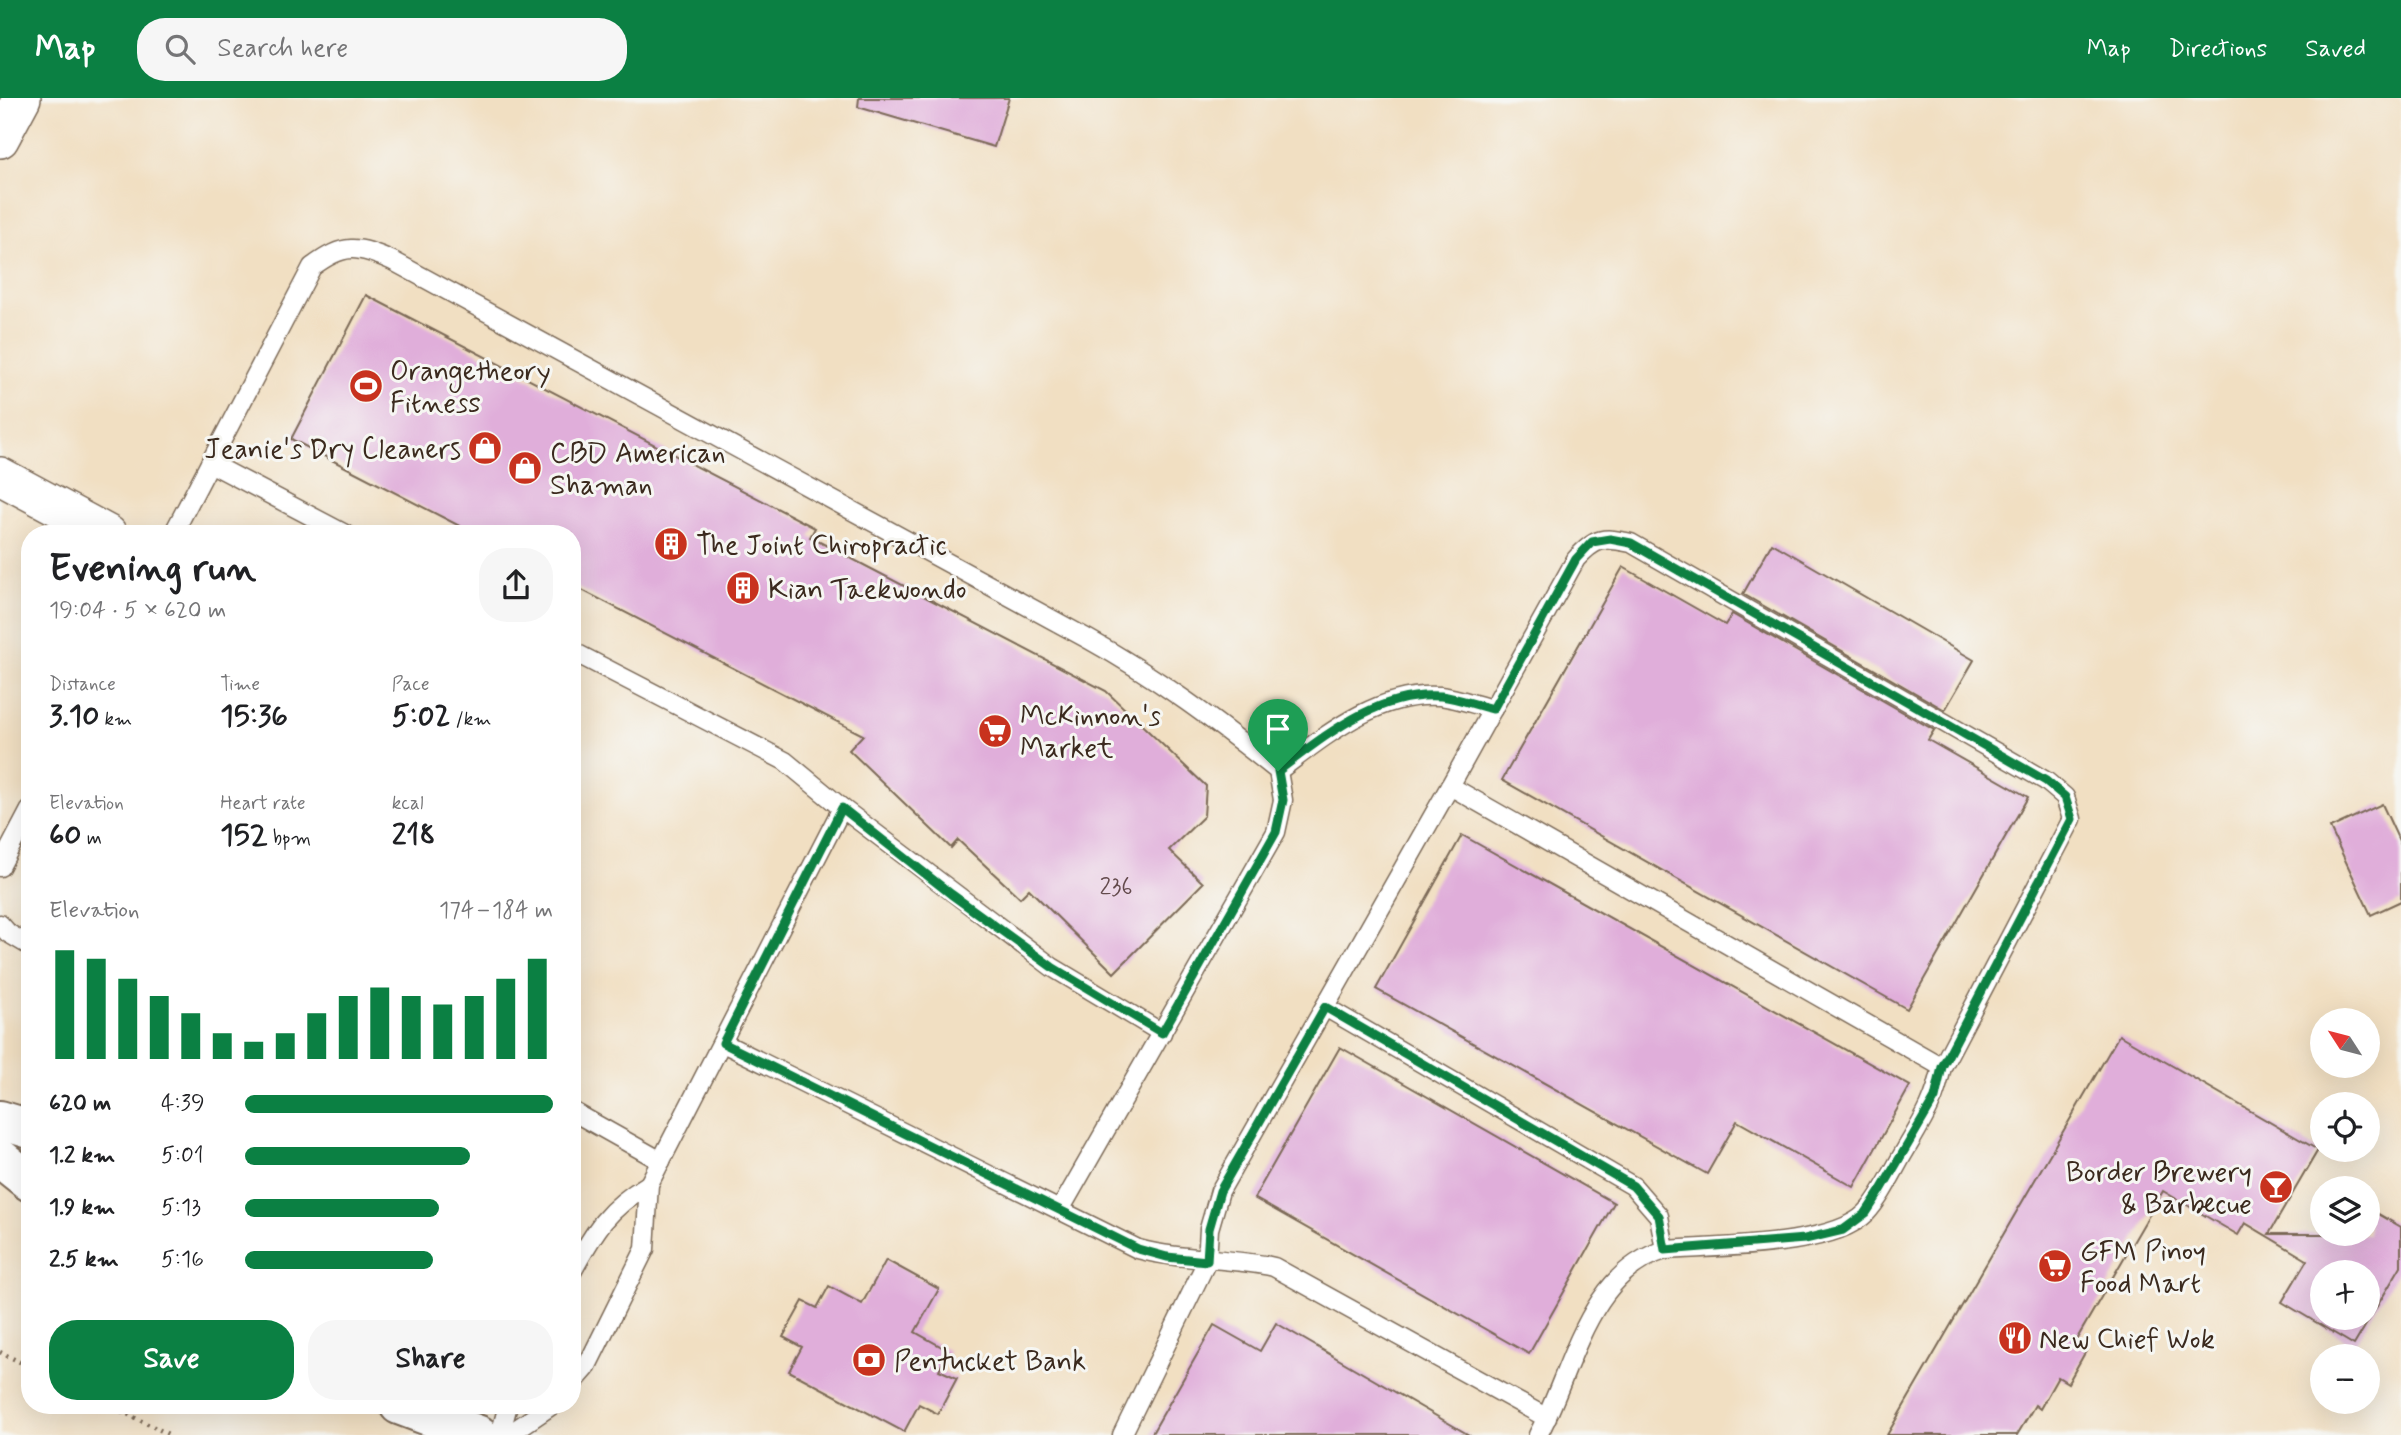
<!DOCTYPE html>
<meta charset="utf-8">
<style>
body{margin:0;font-family:Mynerve,sans-serif;background:#f6f6f6;color:#202124;height:100vh;display:flex;flex-direction:column;font-size:26px;white-space:nowrap}
*{box-sizing:border-box;margin:0}
p{font-size:23px;color:#757577}
.icon{flex:none;width:38px;height:38px;fill:none;stroke:currentColor;stroke-width:2;stroke-linecap:round;stroke-linejoin:round}
.map{position:relative;flex:1;overflow:hidden}
.details{position:absolute;left:21px;top:427px;width:560px;height:889px;display:flex;flex-direction:column;background:#fff;border-radius:28px;box-shadow:0 7px 28px #0002}
.details>*{flex:none}
.needle{width:46px;rotate:306deg}
.fabs{position:absolute;left:2310px;top:910px;display:grid;gap:14px}
.fabs a{display:grid;place-items:center;width:70px;height:70px;border-radius:50%;background:#fff;box-shadow:0 7px 28px #0002;font-size:35px}
.pin{position:absolute;display:grid;place-items:center;width:60px;height:60px;color:#fff;margin:-72px -30px;border-radius:50% 50% 50% 0;rotate:-45deg;box-shadow:0 0 7px #0007}
.pin .icon{rotate:45deg}
.round{display:grid;place-items:center;flex:none;width:74px;height:74px;border-radius:28px;background:#f6f6f6}
.overview{display:flex;align-items:center;justify-content:space-between;height:119px;padding:0 28px}
h1{font-size:38px;font-weight:800;line-height:52px}
.stats{display:grid;grid-template-columns:repeat(3,1fr);gap:10px;height:119px;padding:7px 28px}
.stats div{display:grid;align-content:center}
.stats b{font-size:30px;font-weight:800}
.stats small{font-size:19px;font-weight:400}
.stats p{font-size:19px}
.chart{height:196px;padding:14px 28px}
.chart p{display:flex;justify-content:space-between}
.chart svg{width:100%;height:126px;margin-top:7px;stroke:#0b8043;stroke-width:6}
.action{display:flex;gap:14px;margin-top:auto;padding:14px 28px}
.action a{flex:1;height:80px;border-radius:28px;background:#0b8043;color:#fff;font-size:28px;font-weight:800;line-height:80px;text-align:center}
.action a+a{background:#f6f6f6;color:#202124}
ul{padding:0 28px;list-style:none;font-size:23px}
li{display:grid;grid-template-columns:112px 84px 1fr;align-items:center;height:52px}
li i{height:18px;border-radius:9px;background:#0b8043}
header{display:flex;align-items:center;gap:42px;box-sizing:border-box;height:98px;padding:0 35px;background:#0b8043;color:#fff}
header strong{font-size:33px}
nav{display:flex;gap:38px;margin-inline-start:auto;font-size:24px}
.search{width:490px;height:63px;background:#f6f6f6;display:flex;align-items:center;gap:18px;box-sizing:border-box;padding:0 24px;border-radius:28px;color:#757577;font-size:26px}
.map>svg:first-child{display:block}
.building{fill:#e0aeda;fill-rule:evenodd}
.lines{fill:none;stroke-linecap:round;stroke-linejoin:round}
.service-casing{stroke:#7b6957;stroke-width:21}
.minor-casing{stroke:#7b6957;stroke-width:40}
.primary-casing{stroke:#7b6957;stroke-width:42}
.path{stroke:#7b6957;stroke-width:4.5;stroke-dasharray:2 5;stroke-linecap:butt}
.service{stroke:#fff;stroke-width:18}
.minor{stroke:#fff;stroke-width:37}
.primary{stroke:#fff;stroke-width:38}
.route-casing{stroke:#fff;stroke-width:14}
.route{stroke:#0b8043;stroke-width:9}
.labels{text-anchor:middle;stroke-width:6;stroke-linejoin:round;paint-order:stroke}
.number-label{font-size:24px;fill:#644b4d}
.poi-label{font-size:28px;fill:#3b2a1e;stroke:#f6f6f2;text-anchor:start}
</style>
<header>
<strong>Map</strong>
<div class="search"><svg class="icon" aria-label="search" viewBox="0 0 24 24"><circle cx="10" cy="10" r="6"/><path d="M15 15l6 6"/></svg>Search here</div>
<nav><a>Map</a><a>Directions</a><a>Saved</a></nav>
</header>
<div class="map">
<svg width="2401" height="1337" viewBox="0 0 2401 1337">
<rect width="100%" height="100%" fill="#f6f6f2"/>
<filter id="ink" filterUnits="userSpaceOnUse"><feTurbulence type="fractalNoise" baseFrequency=".0143" numOctaves="2"/><feDisplacementMap in="SourceGraphic" scale="14" xChannelSelector="R" yChannelSelector="G"/><feConvolveMatrix kernelMatrix="1 2 1 2 8 2 1 2 1" color-interpolation-filters="sRGB"/></filter>
<filter id="wash" filterUnits="userSpaceOnUse"><feTurbulence type="fractalNoise" baseFrequency=".00686" numOctaves="4" result="noise"/><feDisplacementMap in="SourceGraphic" scale="28" xChannelSelector="R" yChannelSelector="G"/><feGaussianBlur stdDeviation="1.57" result="paint"/><feColorMatrix in="noise" values="0 0 0 0 0 0 0 0 0 0 0 0 0 0 0 0 0 1.4 0 .05"/><feComposite in="paint" operator="in"/></filter>
<g filter="url(#wash)">
<rect width="100%" height="100%" fill="#f1dfc2"/>
<g id="blocks">
<!-- building -->
<g class="building">
<path d="M859,0H1009L994,49L858,9Z"/>
<path d="M366,197L815,430L810,439L1106,593L1206,688L1204,718L1169,752L1203,785L1114,875L1029,791L1020,800L958,742L951,750L849,652L863,637L572,487V436H475L291,341Z"/>
<path d="M1772,445L1974,562L1945,612L1743,496Z"/>
<path d="M1623,469L1725,527L1732,516L1934,632L1928,642L2028,699L1907,911L1502,682Z"/>
<path d="M2382,706L2401,747V803L2371,817L2330,730Z"/>
<path d="M1462,737L1910,988L1854,1089L1737,1023L1707,1076L1376,891Z"/>
<path d="M2119,937L2318,1052L2269,1136H2368V1110L2401,1129V1168L2354,1247L2282,1204L2307,1162L2245,1125L2238,1137L2163,1093L2075,1244L2087,1251L2068,1285L2058,1279L2040,1311L2035,1307L2017,1337H1887ZM2322,1174H2368V1220H2322Z"/>
<path d="M1340,949L1614,1105L1529,1256L1254,1100Z"/>
<path d="M886,1162L939,1191L915,1234L949,1253L939,1272L957,1280L938,1316L919,1306L904,1334L789,1273L802,1249L783,1239L803,1203L817,1210L829,1188L862,1206Z"/>
<path d="M1276,1225L1469,1337H1151L1214,1227L1260,1253Z"/>
</g>
</g>
</g>
<g filter="url(#ink)">
<use href="#blocks" fill-opacity="0" stroke="#7b6957" stroke-width="2"/>
<g class="lines">
<!-- service casing -->
<g class="service-casing">
<g id="service">
<path d="M210,365L345,436"/>
<path d="M173,436L312,169C344,145 357,147 393,163L1088,541C1157,579 1217,624 1278,673L1283,702L1276,734L1060,1112"/>
<path d="M572,553L785,663L842,710L649,1086L645,1151L586,1270L572,1286"/>
<path d="M1278,673C1325,638 1378,593 1440,598C1458,600 1476,607 1493,611"/>
<path d="M1450,688L1576,461C1596,439 1603,439 1631,445L2046,683L2065,699L2072,721L1942,969"/>
<path d="M842,710L1052,869L1162,935"/>
<path d="M0,769L30,712"/>
<path d="M0,826L8,835L30,848"/>
<path d="M1325,909L1633,1088L1659,1118L1665,1152"/>
<path d="M723,945L1138,1151C1183,1163 1229,1159 1274,1169L1547,1320"/>
<path d="M572,1013L661,1063"/>
<path d="M572,1174C595,1132 607,1111 649,1086"/>
<path d="M500,1337L508,1307"/>
<path d="M508,1337L552,1307"/>
<path d="M1122,1337L1207,1163L1209,1131L1220,1093L1450,688L1942,969C1934,1007 1922,1023 1903,1056C1892,1075 1881,1099 1866,1115C1832,1150 1715,1148 1665,1152C1587,1175 1572,1274 1538,1337"/>
</g>
</g>
<!-- minor casing -->
<g class="minor-casing">
<g id="minor">
<path d="M0,41L22,0"/>
<path d="M0,378L108,436"/>
</g>
</g>
<!-- primary casing -->
<g class="primary-casing">
<g id="primary">
<path d="M0,1022L30,1031"/>
<path d="M0,1060L30,1084"/>
<path d="M399,1307L479,1337"/>
</g>
</g>
<!-- path -->
<g class="path">
<path d="M0,1254L30,1269"/>
<path d="M109,1307L170,1337"/>
</g>
<!-- service -->
<use href="#service" class="service"/>
<!-- minor -->
<use href="#minor" class="minor"/>
<!-- primary -->
<use href="#primary" class="primary"/>
</g>
</g>
<g class="lines" filter="url(#ink)">
<!-- route casing -->
<g class="route-casing">
<path id="route" d="M1610,441L1631,445L2046,683L2065,699L2072,721L1942,969L1935,1000L1881,1092L1866,1115L1843,1132L1805,1141L1665,1152L1659,1118L1633,1088L1325,909L1220,1093L1209,1131L1207,1163L1167,1159L1138,1151L723,945L842,710L951,796L1052,869L1162,935L1276,734L1283,702L1278,673C1325,638 1378,593 1441,598C1458,600 1476,607 1493,611L1576,461L1592,444Z"/>
</g>
<!-- route -->
<use href="#route" class="route"/>
</g>
<!-- icons -->
<defs>
<g id="stadium-disc" transform="scale(1.75)"><circle r="9.5" fill="#c8321e" stroke="#f6f6f2"/><path d="M0-5a6.5 5 0 1 0 0 10a6.5 5 0 1 0 0-10ZM-3.5-1.8h7v3.6h-7Z" fill="#fff"/></g>
<g id="shop-disc" transform="scale(1.75)"><circle r="9.5" fill="#c8321e" stroke="#f6f6f2"/><path d="M-5-2.5h2.3a2.7 3.5 0 0 1 5.4 0H5L5.5 6h-11ZM-1.5-2.5h3a1.5 2.3 0 0 0-3 0Z" fill="#fff"/></g>
<g id="building-disc" transform="scale(1.75)"><circle r="9.5" fill="#c8321e" stroke="#f6f6f2"/><path d="M-4-6H4V6H1V3H-1V6H-4ZM-2.5-4.3h1.7v1.8h-1.7ZM.8-4.3h1.7v1.8H.8ZM-2.5-1h1.7V.8h-1.7ZM.8-1h1.7V.8H.8Z" fill="#fff"/></g>
<g id="supermarket-disc" transform="scale(1.75)"><circle r="9.5" fill="#c8321e" stroke="#f6f6f2"/><path d="M-6-5.5h2.5l.6 2H6L4.5 2H-2.5L-4.4-4H-6ZM-1.5 3.2a1.3 1.3 0 1 0 .1 0ZM3 3.2a1.3 1.3 0 1 0 .1 0Z" fill="#fff"/></g>
<g id="bar-disc" transform="scale(1.75)"><circle r="9.5" fill="#c8321e" stroke="#f6f6f2"/><path d="M-6-5H6L.8 .8V4.5H3.5V6h-7V4.5H-.8V.8Z" fill="#fff"/></g>
<g id="restaurant-disc" transform="scale(1.75)"><circle r="9.5" fill="#c8321e" stroke="#f6f6f2"/><path d="M-5-6h1v4h1v-4h1v4h1v-4h1v5L-1.5 .5V6h-2V.5L-5-1ZM5-6V6H3V1.5H1.5Q1.5-4 5-6Z" fill="#fff"/></g>
<g id="bank-disc" transform="scale(1.75)"><circle r="9.5" fill="#c8321e" stroke="#f6f6f2"/><path d="M-6-4H6V4H-6ZM0-2.3a2.3 2.3 0 1 0 0 4.6a2.3 2.3 0 1 0 0-4.6Z" fill="#fff"/></g>
</defs>
<g fill-rule="evenodd">
<use href="#stadium-disc" x="366" y="288"/>
<use href="#shop-disc" x="485" y="350"/>
<use href="#shop-disc" x="525" y="370"/>
<use href="#building-disc" x="671" y="446"/>
<use href="#building-disc" x="743" y="490"/>
<use href="#supermarket-disc" x="995" y="633"/>
<use href="#bar-disc" x="2276" y="1089"/>
<use href="#supermarket-disc" x="2055" y="1168"/>
<use href="#restaurant-disc" x="2015" y="1240"/>
<use href="#bank-disc" x="869" y="1262"/>
</g>
<g class="labels">
<!-- number labels -->
<g class="number-label">
<text x="1116" y="796">236</text>
</g>
<!-- poi labels -->
<g class="poi-label">
<text x="390" y="282">Orangetheory<tspan x="390" dy="32">Fitness</tspan></text>
<text x="461" y="360" text-anchor="end">Jeanie's Dry Cleaners</text>
<text x="550" y="364">CBD American<tspan x="550" dy="32">Shaman</tspan></text>
<text x="696" y="456">The Joint Chiropractic</text>
<text x="768" y="500">Kian Taekwondo</text>
<text x="1020" y="627">McKinnon's<tspan x="1020" dy="32">Market</tspan></text>
<text x="2252" y="1083" text-anchor="end">Border Brewery<tspan x="2252" dy="32">&amp; Barbecue</tspan></text>
<text x="2080" y="1162">GFM Pinoy<tspan x="2080" dy="32">Food Mart</tspan></text>
<text x="2039" y="1250">New Chief Wok</text>
<text x="894" y="1272">Pentucket Bank</text>
</g>
</g>
</svg>
<div class="fabs">
<a><svg class="needle" viewBox="-14 -14 28 28"><path d="M0-13l5 13h-10z" fill="#e53935"/><path d="M0 13l5-13h-10z" fill="#757577"/></svg></a>
<a><svg class="icon" aria-label="locate" viewBox="0 0 24 24"><circle cx="12" cy="12" r="6"/><path d="M12 2v4M12 18v4M2 12h4M18 12h4"/></svg></a>
<a><svg class="icon" aria-label="layers" viewBox="0 0 24 24"><path d="M12 4l9 5-9 5-9-5zM3 14l9 5 9-5"/></svg></a>
<a>+</a>
<a>−</a>
</div>
<div class="pin" style="left:1278px;top:673px;background:#1e9e55"><svg class="icon" aria-label="arrive" viewBox="0 0 24 24"><path d="M6 21V4h12l-3 4 3 4H6"/></svg></div>
<section class="details">
<div class="overview"><div><h1>Evening run</h1><p>19:04 · 5 × 620 m</p></div><a class="round"><svg class="icon" aria-label="share" viewBox="0 0 24 24"><path d="M12 15V3M7 8l5-5 5 5M5 13v7h14v-7"/></svg></a></div>
<div class="stats">
<div><p>Distance</p><b>3.10<small> km</small></b></div>
<div><p>Time</p><b>15:36</b></div>
<div><p>Pace</p><b>5:02<small> /km</small></b></div>
</div>
<div class="stats">
<div><p>Elevation</p><b>60<small> m</small></b></div>
<div><p>Heart rate</p><b>152<small> bpm</small></b></div>
<div><p>kcal</p><b>218</b></div>
</div>
<div class="chart"><p><span>Elevation</span>174–184 m</p>
<svg viewBox="0 0 160 44" preserveAspectRatio="none"><path d="M5 44V6M15 44V9M25 44V16M35 44V22M45 44V28M55 44V35M65 44V38M75 44V35M85 44V28M95 44V22M105 44V19M115 44V22M125 44V25M135 44V22M145 44V16M155 44V9"/></svg>
</div>
<ul>
<li><b>620 m</b>4:39<i style="width:100%"></i></li>
<li><b>1.2 km</b>5:01<i style="width:73%"></i></li>
<li><b>1.9 km</b>5:13<i style="width:63%"></i></li>
<li><b>2.5 km</b>5:16<i style="width:61%"></i></li>
</ul>
<div class="action"><a>Save</a><a>Share</a></div>
</section>
</div>
